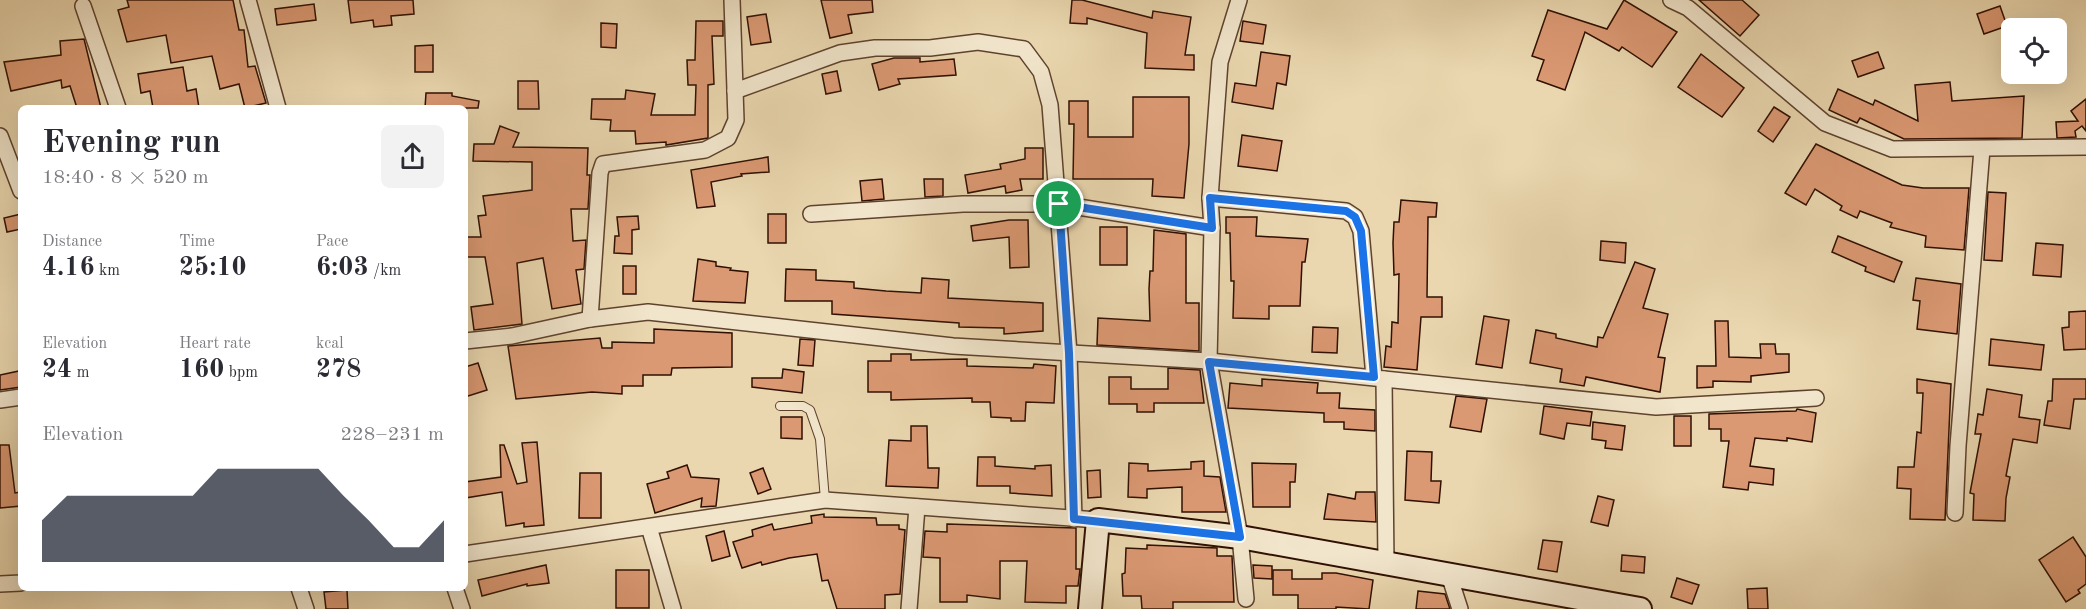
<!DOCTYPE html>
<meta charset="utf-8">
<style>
body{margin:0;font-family:"Old Standard TT",serif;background:#f2f2f3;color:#2b2b33;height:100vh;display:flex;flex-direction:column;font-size:22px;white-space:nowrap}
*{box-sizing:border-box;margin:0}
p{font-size:20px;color:#7c7c81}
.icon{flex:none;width:33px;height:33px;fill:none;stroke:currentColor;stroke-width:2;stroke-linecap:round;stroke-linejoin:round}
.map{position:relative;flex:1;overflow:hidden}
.sheet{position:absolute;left:18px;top:105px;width:450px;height:486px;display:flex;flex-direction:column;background:#fff;border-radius:9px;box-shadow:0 6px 24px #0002}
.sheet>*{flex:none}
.tools{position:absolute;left:2001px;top:18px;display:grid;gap:12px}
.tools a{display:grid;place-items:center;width:66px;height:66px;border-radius:9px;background:#fff;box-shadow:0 6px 24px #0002;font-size:30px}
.pin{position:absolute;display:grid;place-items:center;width:51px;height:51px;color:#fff;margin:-26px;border:3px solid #fff;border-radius:50%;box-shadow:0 2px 6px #0007}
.round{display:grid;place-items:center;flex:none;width:63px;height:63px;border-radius:9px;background:#f2f2f3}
.summary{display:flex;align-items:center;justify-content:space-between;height:102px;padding:0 24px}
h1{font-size:33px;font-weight:700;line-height:45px}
.stats{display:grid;grid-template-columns:repeat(3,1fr);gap:9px;height:102px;padding:6px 24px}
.stats div{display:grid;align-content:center}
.stats b{font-size:26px;font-weight:700}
.stats small{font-size:16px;font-weight:400}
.stats p{font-size:16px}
.chart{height:168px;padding:12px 24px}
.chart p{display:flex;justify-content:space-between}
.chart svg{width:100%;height:108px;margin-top:6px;fill:#111827;opacity:.7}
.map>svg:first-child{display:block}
.building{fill:#db9973;stroke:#301003;stroke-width:1.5}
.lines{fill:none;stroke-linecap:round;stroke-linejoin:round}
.lane-casing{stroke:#5e422e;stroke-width:10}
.street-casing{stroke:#5e422e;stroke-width:18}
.secondary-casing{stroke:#301003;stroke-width:26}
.lane{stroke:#f1e5cb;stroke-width:8}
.street{stroke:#f1e5cb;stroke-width:15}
.secondary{stroke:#f1e5cb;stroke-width:22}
.route-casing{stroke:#fff;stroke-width:12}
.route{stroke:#1a73e8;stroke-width:8}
</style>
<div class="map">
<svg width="2086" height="609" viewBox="0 0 2086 609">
<rect width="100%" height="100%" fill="#ead7af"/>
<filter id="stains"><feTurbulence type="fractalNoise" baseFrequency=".00333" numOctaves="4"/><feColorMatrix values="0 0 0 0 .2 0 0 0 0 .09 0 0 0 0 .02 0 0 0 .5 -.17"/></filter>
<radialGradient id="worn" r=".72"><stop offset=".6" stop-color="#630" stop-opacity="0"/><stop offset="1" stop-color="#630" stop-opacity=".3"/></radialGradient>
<!-- building -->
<g class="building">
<path d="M127,0H233L239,30H244L248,67L255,66L266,103L245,108L239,84L220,89L212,56L171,63L166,35L127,42L118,10L129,7Z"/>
<path d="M348,0H413L414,14L391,16L392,25L374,27L373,20L351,23Z"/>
<path d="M821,0H872L873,12L848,15L852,33L830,38Z"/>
<path d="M1072,0H1082L1152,18L1153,11L1191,17L1185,55H1194V70L1145,68L1147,33L1087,18V24L1070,23Z"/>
<path d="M1624,0L1677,32L1652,67L1622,47L1619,51L1585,32L1565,90L1537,80L1544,60L1532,56L1548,10L1607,29Z"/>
<path d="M1699,0H1742L1759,15L1740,36Z"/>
<path d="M314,4L316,20L277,25L275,9Z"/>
<path d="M2000,6L2007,26L1984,34L1977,14Z"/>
<path d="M766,14L771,42L751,45L747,17Z"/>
<path d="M696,21H723V36H712L714,84L708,85V138L666,145V142L636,144L635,131H610L611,120L591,119L592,99H625L626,90L655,94L651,115H695L696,85H688L687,60H695Z"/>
<path d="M1243,21L1266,25L1263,44L1240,41Z"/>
<path d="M601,23L617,24L616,48L601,47Z"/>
<path d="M84,39L101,108H77L70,86L62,88L61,80L11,91L4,62L61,55L60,41Z"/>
<path d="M433,45V72H415V46Z"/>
<path d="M1261,52L1290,56L1286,85L1277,83L1273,109L1232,102L1235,83L1256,86Z"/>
<path d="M1878,52L1884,68L1858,77L1852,61Z"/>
<path d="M1701,54L1744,88L1722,117L1678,87Z"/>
<path d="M894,58H920V62L954,59L956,75L898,79L900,84L879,90L872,64Z"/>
<path d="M183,67L187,91L196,89L199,108H153L150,91L141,93L138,74Z"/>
<path d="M837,71L841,91L826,94L822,74Z"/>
<path d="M518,81H538L539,109H518Z"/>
<path d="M1950,82L1952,101L2024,96L2022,138L1904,139L1860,118L1857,123L1829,110L1838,89L1873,105L1875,100L1918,121L1915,85Z"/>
<path d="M426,93H452V96L479,101L478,108H425Z"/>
<path d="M1133,97H1189V144L1184,198L1152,196L1153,179H1073L1074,124H1069V101H1088V137H1133Z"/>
<path d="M2086,99V131L2082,126L2075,131L2076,137L2057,138L2056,122L2078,121L2071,111Z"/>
<path d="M1774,107L1790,117L1773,142L1758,131Z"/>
<path d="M500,126L519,133L513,147L588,148L587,175H590L588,209H571L573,241L586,240L584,269L576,270L581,304L552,309L543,258L517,263L522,324L474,330L471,307L493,304L485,257H465V237H481L478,216L486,215L483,196L532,190V162L473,161L474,144H494Z"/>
<path d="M1242,135L1282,141L1277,171L1238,166Z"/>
<path d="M1816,144L1902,185L1923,188H1969L1964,250L1925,247L1926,236L1890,227L1892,223L1860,211L1857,218L1840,210L1842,206L1815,189L1806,205L1785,193Z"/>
<path d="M1025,148H1043V179H1020L1022,190L1006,193L1005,186L968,193L965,175L1001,169L1000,164L1025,159Z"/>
<path d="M768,157L769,172L741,174L742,176L711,182L715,206L697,208L691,170Z"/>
<path d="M882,179L884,199L862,201L860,181Z"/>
<path d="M924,179H943V196L925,197Z"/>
<path d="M1988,192L2006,193L2002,261L1984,260Z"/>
<path d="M1401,200L1437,203L1436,217H1428L1427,297H1442V317H1421L1417,370L1384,367L1386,346L1391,347L1392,322L1398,323L1399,274L1394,275L1393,243L1394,222H1399Z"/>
<path d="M21,214V229L7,232L4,218Z"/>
<rect x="768" y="214" width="18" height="29"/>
<path d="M638,216L639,229L632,230V254L614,253L615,236H619L617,217Z"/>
<path d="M1226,217H1257L1256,236L1308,239L1305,262H1302L1300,306H1269V319L1233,318L1234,281H1231L1230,233H1226Z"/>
<path d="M1009,220H1028L1029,267L1010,268L1009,237L973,241L971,226Z"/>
<rect x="1100" y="227" width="27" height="38"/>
<path d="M1154,230L1186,234V303H1199V351L1097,345L1098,318L1150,321L1149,289L1150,271H1153Z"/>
<path d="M1838,236L1902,262L1894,282L1865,271L1866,267L1832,252Z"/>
<path d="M1601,241L1626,243L1625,263L1600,260Z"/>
<path d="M2036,243L2063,245L2061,277L2033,275Z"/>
<path d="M698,259L716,262V266L731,268L730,270L748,272L745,303L693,301Z"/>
<path d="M1635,262L1655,269L1643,308L1668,314L1658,357L1665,358L1660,392L1586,377L1584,386L1560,382L1562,369L1530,363L1536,330L1556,334V338L1597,347L1598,337L1603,338Z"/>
<rect x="623" y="266" width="13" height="28"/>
<path d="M786,269L816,270V280L854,282V288L886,291L921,293L922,278L949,280L948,298L1043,303V331L1004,334V328L959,327V323L832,314V301H785Z"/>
<path d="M1916,278L1961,284L1957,334L1917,329L1920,301L1913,300Z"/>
<path d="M2086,311V349L2064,350L2062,328L2069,327V312Z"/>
<path d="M1484,316L1509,320L1502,368L1476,364Z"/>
<path d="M1715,321H1728L1729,357L1761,358L1760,344H1775L1776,354H1789V372L1751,376V382L1713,381V387L1697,388V366H1716Z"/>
<path d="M1313,327L1338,328L1337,353L1312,352Z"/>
<path d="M654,329L732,333V367L672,368L671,375H643V386H622V394L592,392L516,399L508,346L600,338L602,348H612V342L654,343Z"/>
<path d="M800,339L815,340L813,366L798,365Z"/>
<path d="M1991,339L2044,345L2041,370L1989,365Z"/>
<path d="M891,354H911V360L967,359V366L1033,368L1034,364L1056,366L1054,403L1026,402L1025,421H1011V418L991,417L990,402H972V398L891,400V392H868V361H891Z"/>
<path d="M478,363L487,390L465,397V367Z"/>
<path d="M1168,368L1200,370L1204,403H1154V412H1137V404H1109V377H1131V389H1168Z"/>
<path d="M783,369L804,372L802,393L752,387V378H782Z"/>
<path d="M19,371L21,387L0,390V375Z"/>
<path d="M1262,379L1318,383L1317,393H1340L1339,408L1375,410V431L1344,429V422H1324V413L1228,408L1230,383L1262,386Z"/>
<path d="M1917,379L1951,384L1945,520L1910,519L1911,489L1897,488L1898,467H1914L1917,432L1921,433L1923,393H1917Z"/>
<path d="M2053,379H2086V399H2074L2070,429L2044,425L2048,401H2052Z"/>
<path d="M1987,389L2022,395L2019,417L2040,420L2037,443L2013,439L2006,476L2010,477L2006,498L2005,521L1973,520L1974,494L1970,493L1981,434H1975L1978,414L1983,415Z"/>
<path d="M1456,396L1487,399L1481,432L1450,427Z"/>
<path d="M1544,406L1592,412L1590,426L1567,423L1564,439L1540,434Z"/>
<path d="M1797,409L1816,413L1812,442L1787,438V441L1755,438L1750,466L1774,469L1773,485L1749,482L1748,490L1723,487L1729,441H1721V429H1709V414L1796,411Z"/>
<rect x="1674" y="416" width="17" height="30"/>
<path d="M781,417H802V439L781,438Z"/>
<path d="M1593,422L1625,426L1622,450L1605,448L1606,441L1592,439Z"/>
<path d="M911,426H927L928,468H939L938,488L886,486L889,440L911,441Z"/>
<path d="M537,442L544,525L524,527V523L506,526L502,492L465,498V482L501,477L500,445H504L517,484L527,482L522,443Z"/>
<path d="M0,445H9L15,493L21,492V506L0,508Z"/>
<path d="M1407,451L1432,452L1431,481H1441L1439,503L1405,500Z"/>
<path d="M978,457H995V466L1035,469V466L1051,465L1052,496L1010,493V486H977Z"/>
<path d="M1204,461V476L1220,477L1226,512H1182V487L1147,489V498L1128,497L1129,463L1148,464V471L1191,469V462Z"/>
<path d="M1252,463L1296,464L1295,482H1290V507H1253Z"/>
<path d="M687,465L691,477L719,479L716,506L701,507L702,498L655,513L647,484L669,478L667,472Z"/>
<path d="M763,468L771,489L758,494L750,473Z"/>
<path d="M1100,470L1101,497L1088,498L1087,471Z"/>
<path d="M580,473H601V518H579Z"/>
<path d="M1356,492H1375L1376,522L1324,519L1328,494L1355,499Z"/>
<path d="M1598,496L1614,500L1608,526L1591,522Z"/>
<path d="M824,514V517L876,518L877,525H899V529L905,530L900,594L885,595V609H837L828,580L822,581L817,554L789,558L762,565L761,562L742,568L733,542L753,536L752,530L772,524L774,530L812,523L811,516Z"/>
<path d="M947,524L1076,528V569H1080L1078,586H1066V603L1025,602L1027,561H1000V599L967,595V602H940V558L923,557L925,531L947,532Z"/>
<path d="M724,531L730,556L712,561L706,536Z"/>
<path d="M2073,537L2086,557V584L2078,590L2080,593L2066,602L2039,560Z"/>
<path d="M1543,540L1562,542L1557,572L1538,569Z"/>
<path d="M1147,545L1217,548V556H1232L1234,602H1173V609H1142L1141,596H1123L1122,574L1125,573L1126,548L1147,549Z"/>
<path d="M1622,555L1645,557L1644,573L1621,571Z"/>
<path d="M546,565L549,583L527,586V584L482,596L478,580Z"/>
<path d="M1253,565L1272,566V579L1254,578Z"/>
<rect x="616" y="570" width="33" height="38"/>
<path d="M1273,570H1292V579H1322V573H1336L1373,580L1369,609L1336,607V609H1298V595H1273Z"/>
<path d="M1677,578L1699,585L1692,604L1671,597Z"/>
<path d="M1767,588L1768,609H1748L1747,589Z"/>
<path d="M347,590L348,609H326L324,592Z"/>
<path d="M1418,591L1445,594L1450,609H1416Z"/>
</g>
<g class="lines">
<!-- lane casing -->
<g class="lane-casing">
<path id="lane" d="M780,406H803L810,410L820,439L825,500"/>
</g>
<!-- street casing -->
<g class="street-casing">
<g id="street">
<path d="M248,0L278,108"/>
<path d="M1239,0L1220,62L1210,198L1212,228L1209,361L1240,537L1246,599"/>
<path d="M1671,0L1688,8L1825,123L1892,149L2086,147"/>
<path d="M83,6L118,108"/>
<path d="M735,91L840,53L875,48H930L978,42L1024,49L1041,72L1050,105L1069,353L1074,519"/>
<path d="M0,136L21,191"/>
<path d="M1210,198L1346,211L1355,217L1361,231L1374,377"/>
<path d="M811,214L963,204H1059L1212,228"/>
<path d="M590,319L600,173L603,164L705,150L728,138L736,120L732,0"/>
<path d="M465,341L512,336L590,319L648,312L953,346L1209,361L1656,407L1816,398"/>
<path d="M1384,379L1386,564"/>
<path d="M0,400L21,397"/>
<path d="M1955,513L1958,446L1982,149"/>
<path d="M649,527L673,609"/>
<path d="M465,554L825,500L1098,520"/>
<path d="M1449,575L1460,609"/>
<path d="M0,584L21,583"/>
<path d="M299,588L306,609"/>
<path d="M455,588L462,609"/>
<path d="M909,609L917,507"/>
</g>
</g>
<!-- secondary casing -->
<g class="secondary-casing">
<path id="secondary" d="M1090,609L1098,520L1240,537L1640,609"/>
</g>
<!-- lane -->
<use href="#lane" class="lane"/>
<!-- street -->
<use href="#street" class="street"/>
<!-- secondary -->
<use href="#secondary" class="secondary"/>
</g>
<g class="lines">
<!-- route casing -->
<g class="route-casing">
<path id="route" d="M1210,198L1346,211L1355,217L1361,231L1374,377L1209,362L1240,537L1074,519L1069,353L1059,204L1212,228Z"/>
</g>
<!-- route -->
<use href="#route" class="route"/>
</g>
<rect width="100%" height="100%" filter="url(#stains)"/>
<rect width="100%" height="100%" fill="url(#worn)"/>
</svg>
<div class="tools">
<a><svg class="icon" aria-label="locate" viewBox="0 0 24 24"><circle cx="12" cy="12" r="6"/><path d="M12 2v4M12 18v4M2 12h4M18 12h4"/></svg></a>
</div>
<div class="pin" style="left:1059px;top:204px;background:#1e9e55"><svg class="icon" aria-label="arrive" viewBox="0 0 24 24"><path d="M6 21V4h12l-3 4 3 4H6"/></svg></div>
<section class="sheet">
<div class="summary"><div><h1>Evening run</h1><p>18:40 · 8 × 520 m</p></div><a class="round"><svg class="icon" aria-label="share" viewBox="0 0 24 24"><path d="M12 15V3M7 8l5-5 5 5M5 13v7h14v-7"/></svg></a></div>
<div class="stats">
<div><p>Distance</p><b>4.16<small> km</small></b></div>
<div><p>Time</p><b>25:10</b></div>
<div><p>Pace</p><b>6:03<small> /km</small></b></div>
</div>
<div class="stats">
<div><p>Elevation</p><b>24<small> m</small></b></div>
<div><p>Heart rate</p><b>160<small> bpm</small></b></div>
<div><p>kcal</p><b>278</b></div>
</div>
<div class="chart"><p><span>Elevation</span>228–231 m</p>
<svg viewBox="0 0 160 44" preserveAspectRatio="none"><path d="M0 44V27L10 17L20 17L30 17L40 17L50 17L60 17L70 6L80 6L90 6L100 6L110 6L120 17L130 27L140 38L150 38L160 27V44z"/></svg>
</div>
</section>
</div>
